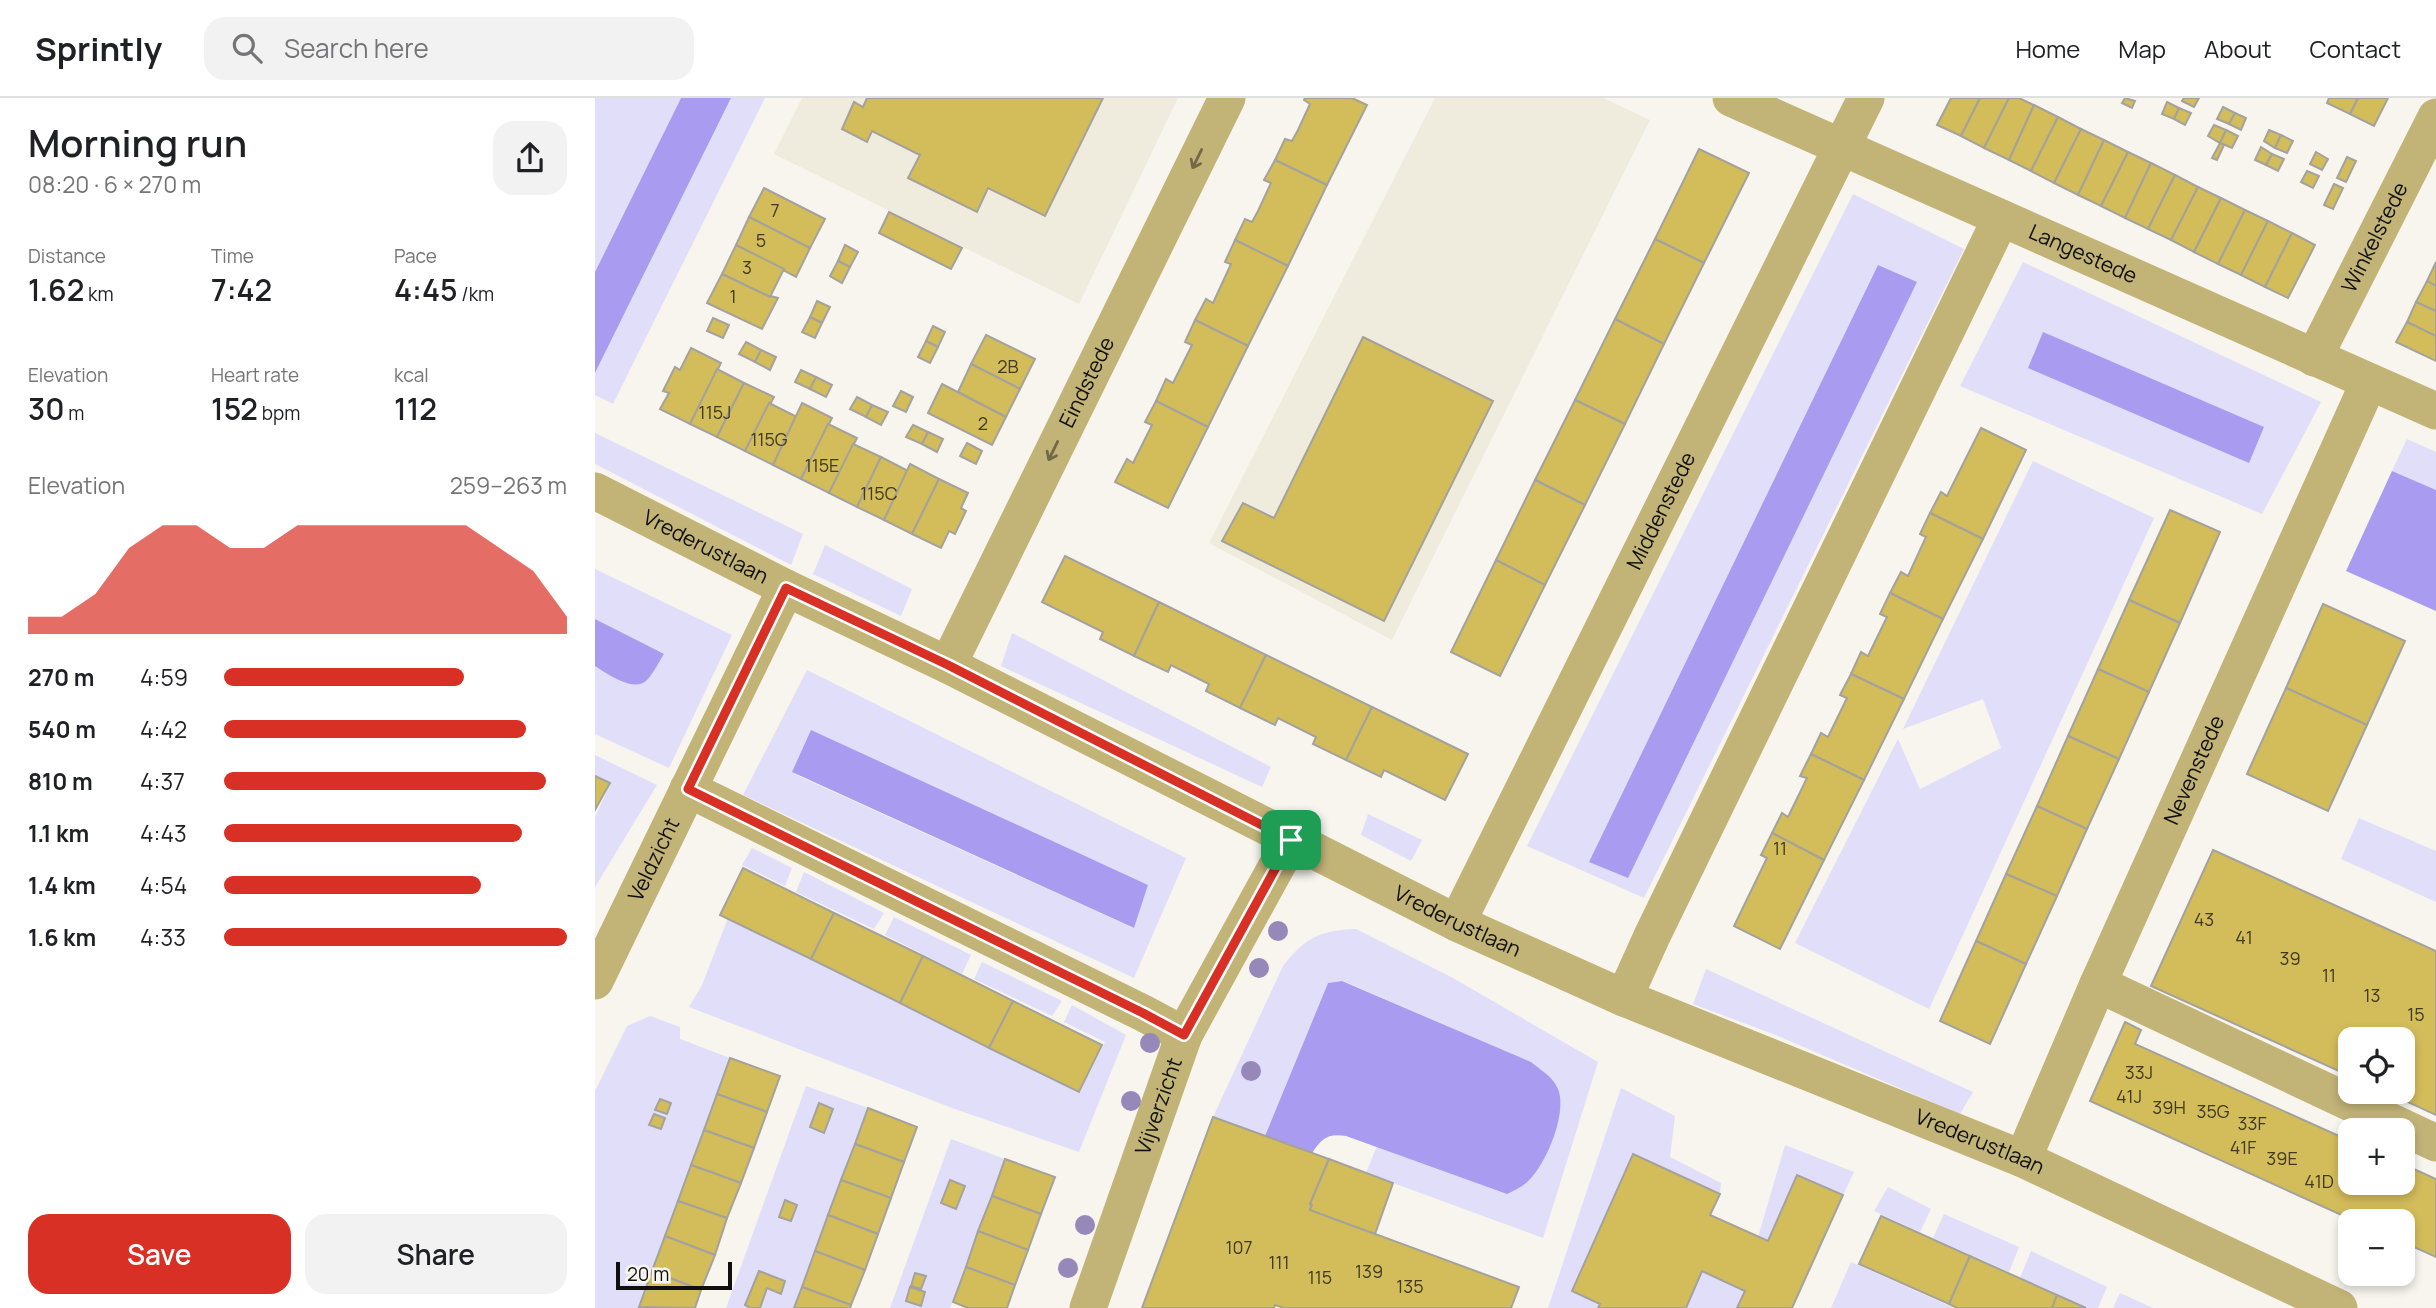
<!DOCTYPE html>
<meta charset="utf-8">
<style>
body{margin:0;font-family:Manrope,sans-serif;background:#f2f2f2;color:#202124;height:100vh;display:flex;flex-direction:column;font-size:26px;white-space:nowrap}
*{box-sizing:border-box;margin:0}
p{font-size:23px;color:#757577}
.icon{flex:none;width:38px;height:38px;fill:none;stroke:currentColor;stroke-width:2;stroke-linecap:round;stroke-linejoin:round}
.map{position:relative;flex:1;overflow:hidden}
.sheet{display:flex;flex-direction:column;background:#fff;width:595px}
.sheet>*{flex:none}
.tools{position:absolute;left:1743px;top:929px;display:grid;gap:14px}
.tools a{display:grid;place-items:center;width:77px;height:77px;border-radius:14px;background:#fff;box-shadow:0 4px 10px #0003;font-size:35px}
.scale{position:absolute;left:21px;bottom:18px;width:116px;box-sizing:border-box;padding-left:7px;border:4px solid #100f0d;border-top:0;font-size:19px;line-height:24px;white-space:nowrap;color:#100f0d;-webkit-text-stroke:5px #f7f5ee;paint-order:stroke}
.pin{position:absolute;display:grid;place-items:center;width:60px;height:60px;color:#fff;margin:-30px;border-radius:14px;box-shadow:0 4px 10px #0006}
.round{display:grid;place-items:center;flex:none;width:74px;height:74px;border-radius:21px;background:#f2f2f2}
.head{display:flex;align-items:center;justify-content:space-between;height:119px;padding:0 28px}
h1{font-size:38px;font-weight:600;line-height:52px}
.metrics{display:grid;grid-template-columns:repeat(3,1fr);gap:10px;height:119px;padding:7px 28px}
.metrics div{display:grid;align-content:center}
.metrics b{font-size:30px;font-weight:600}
.metrics small{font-size:19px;font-weight:400}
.metrics p{font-size:19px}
.chart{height:196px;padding:14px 28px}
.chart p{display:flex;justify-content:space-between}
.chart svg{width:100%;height:126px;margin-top:7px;fill:#d93025;opacity:.7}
.action{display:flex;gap:14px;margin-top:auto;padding:14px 28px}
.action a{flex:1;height:80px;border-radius:21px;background:#d93025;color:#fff;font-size:28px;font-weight:600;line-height:80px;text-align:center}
.action a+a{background:#f2f2f2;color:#202124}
ul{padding:0 28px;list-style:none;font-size:23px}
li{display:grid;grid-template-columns:112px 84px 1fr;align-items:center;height:52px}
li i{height:18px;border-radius:9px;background:#d93025}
header{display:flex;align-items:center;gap:42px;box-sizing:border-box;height:98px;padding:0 35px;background:#fff;border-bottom:2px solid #e0e0e0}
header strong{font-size:33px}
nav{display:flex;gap:38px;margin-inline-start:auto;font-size:24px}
.search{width:490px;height:63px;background:#f2f2f2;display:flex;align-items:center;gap:18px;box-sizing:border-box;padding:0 24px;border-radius:21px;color:#757577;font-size:26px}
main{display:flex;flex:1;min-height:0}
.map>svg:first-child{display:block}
.built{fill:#efebdd}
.green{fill:#e1defa;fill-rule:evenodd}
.water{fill:#a99cf0}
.building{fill:#d3bc5a;stroke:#a4a29c;stroke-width:2}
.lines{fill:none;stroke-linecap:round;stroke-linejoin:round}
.minor{stroke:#c2b377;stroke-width:37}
.tree{fill:#9788ba}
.oneway{stroke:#726947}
.route-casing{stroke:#fff;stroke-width:14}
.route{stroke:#d93025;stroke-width:9}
.labels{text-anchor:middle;stroke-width:5;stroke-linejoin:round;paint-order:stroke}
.number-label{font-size:18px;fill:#413a20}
.street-label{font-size:21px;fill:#100f0d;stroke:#f7f5ee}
</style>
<header>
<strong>Sprintly</strong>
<div class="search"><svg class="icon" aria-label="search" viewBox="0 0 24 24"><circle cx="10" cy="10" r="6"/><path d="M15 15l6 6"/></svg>Search here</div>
<nav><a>Home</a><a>Map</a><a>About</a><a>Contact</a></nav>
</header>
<main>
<section class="sheet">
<div class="head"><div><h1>Morning run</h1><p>08:20 · 6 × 270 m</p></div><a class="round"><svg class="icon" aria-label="share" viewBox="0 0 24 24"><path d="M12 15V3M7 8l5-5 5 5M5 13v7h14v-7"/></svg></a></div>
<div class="metrics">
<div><p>Distance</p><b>1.62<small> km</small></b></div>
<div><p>Time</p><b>7:42</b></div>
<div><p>Pace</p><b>4:45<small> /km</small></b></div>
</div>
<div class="metrics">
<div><p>Elevation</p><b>30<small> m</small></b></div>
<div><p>Heart rate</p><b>152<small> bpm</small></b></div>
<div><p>kcal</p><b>112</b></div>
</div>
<div class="chart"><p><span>Elevation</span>259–263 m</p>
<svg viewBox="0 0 160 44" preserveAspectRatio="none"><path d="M0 44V38L10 38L20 30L30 14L40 6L50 6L60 14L70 14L80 6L90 6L100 6L110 6L120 6L130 6L140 14L150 22L160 38V44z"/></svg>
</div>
<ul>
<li><b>270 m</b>4:59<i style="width:70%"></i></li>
<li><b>540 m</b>4:42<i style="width:88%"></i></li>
<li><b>810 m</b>4:37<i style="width:94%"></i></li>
<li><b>1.1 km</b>4:43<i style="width:87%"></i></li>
<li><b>1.4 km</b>4:54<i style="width:75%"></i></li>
<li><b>1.6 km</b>4:33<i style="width:100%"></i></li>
</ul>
<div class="action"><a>Save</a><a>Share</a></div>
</section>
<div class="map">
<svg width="1841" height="1210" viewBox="0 0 1841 1210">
<rect width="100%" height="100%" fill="#f7f5ee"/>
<!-- built -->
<g class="built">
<path d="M207,0H583L484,206L179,56Z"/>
<path d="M840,0H1008L1055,22L797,542L614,445Z"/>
</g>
<!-- green -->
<g class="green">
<path d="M0,0H86L0,174Z"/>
<path d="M136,0H170L18,306L0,297V275Z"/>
<path d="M1258,96L1369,151L1049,800L932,748Z"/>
<path d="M1428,164L1726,304L1667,416L1365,288Z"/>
<path d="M0,335L208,436L196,467L0,366Z"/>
<path d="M1812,341L1841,354V392L1797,373Z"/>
<path d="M1438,363L1559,420L1334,911L1200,845L1303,641L1325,691L1406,650L1388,601L1308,631Z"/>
<path d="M230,447L317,491L306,518L218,476Z"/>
<path d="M0,471L137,537L74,670L0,636V568L30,585L69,557L0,521Z"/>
<path d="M417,535L676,669L667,689L406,568Z"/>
<path d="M212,572L591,760L539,880L148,697ZM197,675L553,787L539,830H538Z"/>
<path d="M0,657L62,687L0,789V719L16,685L0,677Z"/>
<path d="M773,716L827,742L816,763L766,737Z"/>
<path d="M1764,720L1841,753V804L1746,761Z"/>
<path d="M157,750L197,770L190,788L147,767Z"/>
<path d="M209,774L289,815L279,831L201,794Z"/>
<path d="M299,819L376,857L367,876L290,837Z"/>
<path d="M133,820L485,995L510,944L469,924L477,907L531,937L484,1054L360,1011L94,909L107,887Z"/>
<path d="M761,831L858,880L1003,964L948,1140L771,1075L782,1048L912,1096L955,980L936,964L748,883L733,885L670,1038L618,1019L688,868C710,840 725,832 761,831Z"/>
<path d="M387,864L467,903L457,918L379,881Z"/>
<path d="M1111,871L1378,994L1365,1016L1183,938L1098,906Z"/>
<path d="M55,918L85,929V941L135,960L44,1210H0V993L32,928Z"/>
<path d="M211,988L273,1010L199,1210H131Z"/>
<path d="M1026,990L1080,1018L1075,1059L1126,1085L1125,1096L1037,1056L976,1193L1003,1206L1002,1210H953Z"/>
<path d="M356,1041L410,1061L355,1210H295Z"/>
<path d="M1190,1047L1259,1074L1248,1097L1202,1077L1173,1143L1163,1139Z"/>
<path d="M1293,1089L1336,1111L1325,1134L1279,1113Z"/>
<path d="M1349,1116L1424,1149L1414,1174L1338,1140Z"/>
<path d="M1436,1153L1512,1189L1503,1210H1491L1425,1180Z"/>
<path d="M1256,1164L1359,1210H1236Z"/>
<path d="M1107,1174L1150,1193L1142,1210H1091Z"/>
<path d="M1525,1195L1558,1210H1518Z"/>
</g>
<!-- water -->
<g class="water">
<path d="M86,0H136L0,275V174Z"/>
<path d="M1283,167L1322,184L1033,780L994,764Z"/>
<path d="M1448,234L1669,329L1654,365L1433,270Z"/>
<path d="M1797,373L1841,392V513L1751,473Z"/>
<path d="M0,521L69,556C64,564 59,574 53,581C40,596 13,576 0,568Z"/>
<path d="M216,632L553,787L539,830L197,674Z"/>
<path d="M747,883L936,964C946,972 958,979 963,991C973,1015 950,1070 931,1085C925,1090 918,1093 912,1096L751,1038C733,1035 727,1040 717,1055L670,1038L733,885Z"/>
</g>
<!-- building -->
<g class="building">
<path d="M272,0H508L450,118L393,90L382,114L313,80L325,57L277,33L272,44L247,31L259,4L268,9Z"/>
<path d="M710,0H757L772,7L732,87L680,62L690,41L697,43L703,32L715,6L709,2Z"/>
<path d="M1356,0H1385L1366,38L1342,27Z"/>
<path d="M1385,0H1414L1389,50L1366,38Z"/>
<path d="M1414,0H1424L1439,7L1414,62L1389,50Z"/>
<path d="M1530,0L1540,3L1537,10L1527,5Z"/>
<path d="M1589,0H1604L1599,9L1587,3Z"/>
<path d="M1734,0H1763L1755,16L1732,5Z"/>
<path d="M1763,0H1793L1779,28L1755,16Z"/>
<path d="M1572,4L1584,10L1579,21L1567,16Z"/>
<path d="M1439,7L1463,19L1436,73L1414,62Z"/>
<path d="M1628,9L1640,15L1634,26L1622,21Z"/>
<path d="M1584,10L1596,15L1590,27L1579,21Z"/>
<path d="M1640,15L1651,20L1646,32L1634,26Z"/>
<path d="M1463,19L1486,31L1459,85L1436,73Z"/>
<path d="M1619,27L1631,32L1625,45L1613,38Z"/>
<path d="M1486,31L1509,42L1483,97L1459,85Z"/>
<path d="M1631,32L1643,38L1637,50L1625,45Z"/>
<path d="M1674,32L1686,37L1680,50L1669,43Z"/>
<path d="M1686,37L1698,43L1692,55L1680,50Z"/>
<path d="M1509,42L1533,54L1506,108L1483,97Z"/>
<path d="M1625,45L1629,47L1622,62L1617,60Z"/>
<path d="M1666,49L1677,56L1671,67L1660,62Z"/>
<path d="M1104,51L1154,75L1109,165L1060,141Z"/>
<path d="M1533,54L1556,65L1530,120L1506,108Z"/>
<path d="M1721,54L1733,61L1727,72L1715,66Z"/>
<path d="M1677,56L1689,61L1683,73L1671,67Z"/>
<path d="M1752,59L1761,63L1751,84L1742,80Z"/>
<path d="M680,62L732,87L693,168L640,142L650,121L657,124L663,113L676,85L669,82Z"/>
<path d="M1556,65L1580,77L1553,131L1530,120Z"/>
<path d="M1712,73L1724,78L1718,90L1706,84Z"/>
<path d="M1580,77L1603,89L1576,142L1553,131Z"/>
<path d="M1739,86L1748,90L1738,111L1729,107Z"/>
<path d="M1603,89L1626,100L1599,154L1576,142Z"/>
<path d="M169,90L230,121L215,150L154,119Z"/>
<path d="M1626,100L1650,112L1623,166L1599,154Z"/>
<path d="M1650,112L1673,123L1646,177L1623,166Z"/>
<path d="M294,114L367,150L356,171L284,135Z"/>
<path d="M154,119L215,150L201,179L141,147Z"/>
<path d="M1673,123L1697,135L1670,189L1646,177Z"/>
<path d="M1697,135L1720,147L1693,200L1670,189Z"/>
<path d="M1060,141L1109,165L1069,246L1020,221Z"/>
<path d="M640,142L693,168L653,248L600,222L611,201L618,205L636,166L630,164Z"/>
<path d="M141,147L189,171L175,199L127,176Z"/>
<path d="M250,147L263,154L255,169L243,163Z"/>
<path d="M243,163L255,169L247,185L235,178Z"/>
<path d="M1841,164V188L1832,183Z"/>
<path d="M127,176L175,199L176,198L183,200L167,231L112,205Z"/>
<path d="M1832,183L1841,188V213L1821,204Z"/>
<path d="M222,203L235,209L227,225L215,219Z"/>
<path d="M1821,204L1841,213V238L1812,224Z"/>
<path d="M215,219L227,225L220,240L207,234Z"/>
<path d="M118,220L134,227L128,240L112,233Z"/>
<path d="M1020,221L1069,246L1030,326L980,302Z"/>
<path d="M600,222L653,248L613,329L561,303L571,281L578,285L597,247L590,244Z"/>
<path d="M1812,224L1841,238V263L1801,244Z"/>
<path d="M338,228L350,234L343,249L331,243Z"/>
<path d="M391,237L440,261L425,291L376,266Z"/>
<path d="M768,239L898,303L789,523L627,443L648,405L679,420Z"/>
<path d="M331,243L343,249L335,265L323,259Z"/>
<path d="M151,244L166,252L160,264L144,256Z"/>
<path d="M96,250L126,265L95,326L65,311L74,295L68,293L80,269L85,272Z"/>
<path d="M166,252L181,259L175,272L160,264Z"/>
<path d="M376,266L425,291L411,319L363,294Z"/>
<path d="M122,271L149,285L122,339L95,326Z"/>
<path d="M206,272L221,279L215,291L200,284Z"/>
<path d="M221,279L237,287L231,299L215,291Z"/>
<path d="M149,285L179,299L150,353L122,339Z"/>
<path d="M347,286L411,319L397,347L333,315Z"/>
<path d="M306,293L318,299L311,314L298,308Z"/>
<path d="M262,299L277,307L271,319L255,311Z"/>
<path d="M980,302L1030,326L990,407L940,382Z"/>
<path d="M561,303L613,329L573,410L520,384L532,361L538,365L557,327L550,324Z"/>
<path d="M174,305L202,319L178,367L150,353Z"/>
<path d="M207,305L237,320L206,381L178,367Z"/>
<path d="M277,307L293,314L286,327L271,319Z"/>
<path d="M233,326L262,340L234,395L206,381Z"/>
<path d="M318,327L333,334L327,346L311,339Z"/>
<path d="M1386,330L1431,352L1388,441L1335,415L1346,394L1352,398Z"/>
<path d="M333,334L348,341L342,354L327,346Z"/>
<path d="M372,345L387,353L381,366L365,358Z"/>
<path d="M258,346L286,359L262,409L234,395Z"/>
<path d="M286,359L313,373L289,422L262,409Z"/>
<path d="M315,366L344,381L317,436L289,422Z"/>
<path d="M344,381L373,395L366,410L371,413L360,436L354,433L346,450L317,436Z"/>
<path d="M940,382L990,407L950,487L901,462Z"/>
<path d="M1575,412L1625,434L1585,525L1534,502Z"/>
<path d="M1335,415L1388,441L1348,521L1295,495L1306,474L1313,478L1331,439L1325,436Z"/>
<path d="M470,458L564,504L539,558L505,541L508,534L447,504Z"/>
<path d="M901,462L950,487L905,578L856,554Z"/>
<path d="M1295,495L1348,521L1309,601L1256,576L1266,554L1273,558L1292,519L1285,516Z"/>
<path d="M1534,502L1585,525L1554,594L1503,571Z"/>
<path d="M564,504L671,557L645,610L611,593L614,586L576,567L573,574L539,558Z"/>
<path d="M1728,506L1810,543L1772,627L1691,590Z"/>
<path d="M671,557L777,609L751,662L718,646L721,639L683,620L680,627L645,610Z"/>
<path d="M1503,571L1554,594L1524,661L1473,638Z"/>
<path d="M1256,576L1309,601L1269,682L1216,656L1226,635L1233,639L1252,600L1245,597Z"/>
<path d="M1691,590L1772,627L1733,713L1652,676Z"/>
<path d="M777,609L873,656L850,702L789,672L786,679L751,662Z"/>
<path d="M1473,638L1524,661L1492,731L1442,708Z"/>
<path d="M1216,656L1269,682L1229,762L1177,735L1187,715L1193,719L1212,680L1205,678Z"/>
<path d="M0,678L15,685L0,712Z"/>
<path d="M1442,708L1492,731L1462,798L1411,776Z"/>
<path d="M1177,735L1229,762L1185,851L1139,828L1172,760L1166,757Z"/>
<path d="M1618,752L1841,853V1017L1791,994H1808V942H1755V978L1556,888Z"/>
<path d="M148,770L239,815L216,861L125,817Z"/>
<path d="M1411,776L1462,798L1431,866L1381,843Z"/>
<path d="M239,815L328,858L305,905L216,861Z"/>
<path d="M1381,843L1431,866L1395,946L1345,923Z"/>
<path d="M328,858L418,903L394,950L305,905Z"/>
<path d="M418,903L507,947L484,994L394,950Z"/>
<path d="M1530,924L1546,932L1540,946L1755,1043V1085H1808V1066L1841,1081V1159L1808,1144V1124H1762L1495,1003Z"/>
<path d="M135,960L185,978L172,1014L122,996Z"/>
<path d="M122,996L172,1014L159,1050L109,1032Z"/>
<path d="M65,1001L76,1005L72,1016L60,1012Z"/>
<path d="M224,1005L238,1011L229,1035L215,1029Z"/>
<path d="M273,1010L322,1029L309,1064L260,1046Z"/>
<path d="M59,1016L70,1020L66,1031L54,1027Z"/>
<path d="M618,1019L734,1061L715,1106L717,1107L715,1112L924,1189L916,1210H689L680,1207L679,1210H547Z"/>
<path d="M109,1032L159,1050L146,1085L96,1067Z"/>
<path d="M260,1046L309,1064L296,1100L246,1082Z"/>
<path d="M1038,1056L1125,1096L1115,1117L1173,1143L1202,1077L1248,1097L1197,1210H1142L1150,1193L1107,1173L1091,1210H1003L1005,1206L977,1193Z"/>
<path d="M410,1061L460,1079L446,1116L397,1098Z"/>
<path d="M734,1061L798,1085L780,1136L715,1112L717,1107L715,1106Z"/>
<path d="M96,1067L146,1085L132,1120L83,1103Z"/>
<path d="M246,1082L296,1100L283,1136L233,1117Z"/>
<path d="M355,1082L370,1088L361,1111L346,1105Z"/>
<path d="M397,1098L446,1116L433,1152L383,1133Z"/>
<path d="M190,1102L202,1107L196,1123L184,1119Z"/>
<path d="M83,1103L132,1120L120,1157L70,1138Z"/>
<path d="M233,1117L283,1136L270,1172L220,1153Z"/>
<path d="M1286,1118L1375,1158L1354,1206L1264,1166Z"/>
<path d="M383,1133L433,1152L420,1187L371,1169Z"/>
<path d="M70,1138L120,1157L106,1192L57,1173Z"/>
<path d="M220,1153L270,1172L256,1207L207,1189Z"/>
<path d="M1375,1158L1462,1197L1457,1210H1362L1354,1206Z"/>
<path d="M371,1169L420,1187L412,1210H373L358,1204Z"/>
<path d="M57,1173L106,1192L100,1210L44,1209Z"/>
<path d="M164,1173L190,1183L186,1196L172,1190L165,1210H156L150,1207Z"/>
<path d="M320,1175L331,1178L326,1191L316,1188Z"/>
<path d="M207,1189L256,1207L255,1210H199Z"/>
<path d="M315,1189L330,1194L326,1208L311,1203Z"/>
<path d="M1462,1197L1491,1210H1457Z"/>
</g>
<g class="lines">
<!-- minor -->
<g class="minor">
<path id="s1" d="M1136,0L1841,313"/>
<path id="s2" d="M1719,260L1841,19"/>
<path id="s3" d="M0,393L191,490L353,567L862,825L1029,900L1428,1061L1744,1210"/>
<path id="s4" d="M353,567L632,0"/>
<path d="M93,691L548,915L589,937"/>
<path id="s5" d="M862,825L1271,0"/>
<path id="s6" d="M0,883L191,490"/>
<path d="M1503,886L1841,1045"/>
<path d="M1029,900L1057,838L1406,120"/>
<path id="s7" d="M1428,1061L1503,886L1774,284"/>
<path id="s8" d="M493,1210L589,937L696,742"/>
</g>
</g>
<!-- trees -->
<g class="tree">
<circle cx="683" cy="833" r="10"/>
<circle cx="664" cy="870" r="10"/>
<circle cx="555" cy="945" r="10"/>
<circle cx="656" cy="973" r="10"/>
<circle cx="536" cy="1003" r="10"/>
<circle cx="490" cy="1127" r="10"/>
<circle cx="473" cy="1170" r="10"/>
</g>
<!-- one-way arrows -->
<defs><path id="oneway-shaft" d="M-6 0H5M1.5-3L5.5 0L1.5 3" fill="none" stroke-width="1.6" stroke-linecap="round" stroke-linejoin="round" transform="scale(1.75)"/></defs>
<g class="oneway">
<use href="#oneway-shaft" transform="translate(602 61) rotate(116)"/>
<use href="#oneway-shaft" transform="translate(458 353) rotate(116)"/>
</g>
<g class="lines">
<!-- route casing -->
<g class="route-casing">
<path id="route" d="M191,490L353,567L696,742L589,937L548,915L93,691Z"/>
</g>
<!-- route -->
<use href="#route" class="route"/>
</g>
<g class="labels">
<!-- number labels -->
<g class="number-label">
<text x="180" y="119">7</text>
<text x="166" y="149">5</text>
<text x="152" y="176">3</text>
<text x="138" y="205">1</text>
<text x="413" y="275">2B</text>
<text x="120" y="321">115J</text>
<text x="388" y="332">2</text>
<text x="174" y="348">115G</text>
<text x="227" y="374">115E</text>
<text x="284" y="402">115C</text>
<text x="1185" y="757">11</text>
<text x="1609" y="828">43</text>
<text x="1649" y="846">41</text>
<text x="1695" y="867">39</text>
<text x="1734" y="884">11</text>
<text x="1777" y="904">13</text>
<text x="1821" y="923">15</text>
<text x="1544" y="981">33J</text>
<text x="1534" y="1005">41J</text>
<text x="1574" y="1016">39H</text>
<text x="1618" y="1020">35G</text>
<text x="1657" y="1032">33F</text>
<text x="1648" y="1056">41F</text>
<text x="1687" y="1067">39E</text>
<text x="1724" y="1090">41D</text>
<text x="644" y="1156">107</text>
<text x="684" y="1171">111</text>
<text x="774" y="1180">139</text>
<text x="725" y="1186">115</text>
<text x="815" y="1195">135</text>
</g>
<!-- street labels -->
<g class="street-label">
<text dy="7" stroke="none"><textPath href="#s2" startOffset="135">Winkelstede</textPath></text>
<text dy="7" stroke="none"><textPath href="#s1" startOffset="385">Langestede</textPath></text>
<text dy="7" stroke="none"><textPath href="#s4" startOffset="315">Eindstede</textPath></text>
<text dy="7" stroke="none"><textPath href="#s5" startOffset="460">Middenstede</textPath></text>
<text dy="7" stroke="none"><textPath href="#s3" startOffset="124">Vrederustlaan</textPath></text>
<text dy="7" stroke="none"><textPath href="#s7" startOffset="425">Nevenstede</textPath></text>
<text dy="7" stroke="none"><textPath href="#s6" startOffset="135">Veldzicht</textPath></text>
<text dy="7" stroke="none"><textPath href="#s3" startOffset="964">Vrederustlaan</textPath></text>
<text dy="7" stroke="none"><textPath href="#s8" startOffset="214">Vijverzicht</textPath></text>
<text dy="7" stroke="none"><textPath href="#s3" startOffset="1531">Vrederustlaan</textPath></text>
</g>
</g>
</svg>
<div class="tools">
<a><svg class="icon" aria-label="locate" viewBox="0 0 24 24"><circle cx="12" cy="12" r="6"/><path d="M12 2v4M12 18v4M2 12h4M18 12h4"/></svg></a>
<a>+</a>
<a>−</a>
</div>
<div class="scale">20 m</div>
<div class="pin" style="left:696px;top:742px;background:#1e9e55"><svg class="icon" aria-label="arrive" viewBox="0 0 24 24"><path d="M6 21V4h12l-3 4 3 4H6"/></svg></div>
</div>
</main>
